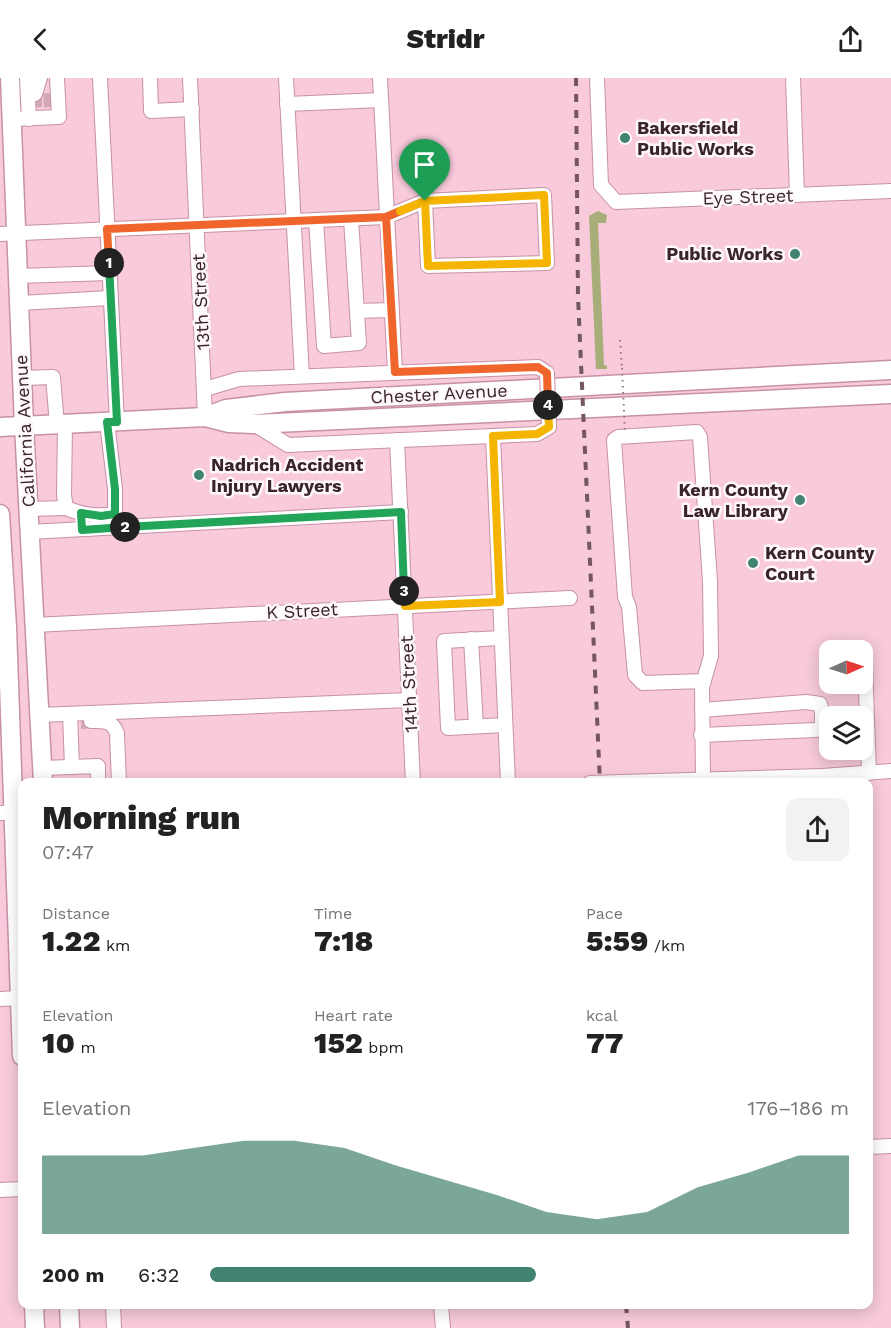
<!DOCTYPE html>
<meta charset="utf-8">
<style>
body{margin:0;font-family:"Work Sans",sans-serif;background:#f2f2f2;color:#222;height:100vh;display:flex;flex-direction:column;font-size:22px;white-space:nowrap}
*{box-sizing:border-box;margin:0}
p{font-size:20px;color:#767676}
.icon{flex:none;width:33px;height:33px;fill:none;stroke:currentColor;stroke-width:2;stroke-linecap:round;stroke-linejoin:round}
.map{position:relative;flex:1;overflow:hidden}
.drawer{position:absolute;left:18px;top:700px;width:855px;height:531px;display:flex;flex-direction:column;background:#fff;border-radius:12px;box-shadow:0 3px 15px #0003}
.drawer>*{flex:none}
.needle{width:39px;rotate:87deg}
.tools{position:absolute;left:819px;top:562px;display:grid;gap:12px}
.tools a{display:grid;place-items:center;width:54px;height:54px;border-radius:12px;background:#fff;box-shadow:0 3px 15px #0003;font-size:30px}
.pin{position:absolute;display:grid;place-items:center;width:51px;height:51px;color:#fff;margin:-62px -26px;border-radius:50% 50% 50% 0;rotate:-45deg;box-shadow:0 0 6px #0007}
.pin .icon{rotate:45deg}
.km{position:absolute;width:30px;height:30px;margin:-15px;border-radius:50%;background:#222;color:#fff;font-size:16px;line-height:30px;text-align:center}
.round{display:grid;place-items:center;flex:none;width:63px;height:63px;border-radius:12px;background:#f2f2f2}
.overview{display:flex;align-items:center;justify-content:space-between;height:102px;padding:0 24px}
h1{font-size:33px;font-weight:800;line-height:45px}
.stats{display:grid;grid-template-columns:repeat(3,1fr);gap:9px;height:102px;padding:6px 24px}
.stats div{display:grid;align-content:center}
.stats b{font-size:30px;font-weight:800}
.stats small{font-size:16px;font-weight:400}
.stats p{font-size:16px}
.chart{height:168px;padding:12px 24px}
.chart p{display:flex;justify-content:space-between}
.chart svg{width:100%;height:108px;margin-top:6px;fill:#428270;opacity:.7}
ul{padding:0 24px;list-style:none;font-size:20px}
li{display:grid;grid-template-columns:96px 72px 1fr;align-items:center;height:45px}
li i{height:15px;border-radius:8px;background:#428270}
header{display:flex;justify-content:space-between;align-items:center;height:78px;padding:0 24px;background:#fff;font-size:27px;font-weight:800}
.map>svg:first-child{display:block}
.green{fill:#a8ae7a}
.lines{fill:none;stroke-linecap:round;stroke-linejoin:round}
.minor-tunnel{stroke:#d2a9b8;stroke-width:14;stroke-dasharray:14 7;stroke-linecap:butt}
.minor-casing{stroke:#c791a6;stroke-width:16}
.major-casing{stroke:#c791a6;stroke-width:21}
.path{stroke:#967582;stroke-width:2;stroke-dasharray:1.5 4.5;stroke-linecap:butt}
.minor{stroke:#fff;stroke-width:14}
.major{stroke:#fff;stroke-width:18}
.rail{stroke:#735661;stroke-width:4;stroke-dasharray:8 8;stroke-linecap:butt}
.minor-bridge-casing{stroke:#c791a6;stroke-width:16;stroke-linecap:butt}
.path-bridge{stroke:#967582;stroke-width:2;stroke-dasharray:1.5 4.5;stroke-linecap:butt}
.minor-bridge{stroke:#fff;stroke-width:14}
.split-1-casing{stroke:#fff;stroke-width:12}
.split-2-casing{stroke:#fff;stroke-width:12}
.split-3-casing{stroke:#fff;stroke-width:12}
.split-4-casing{stroke:#fff;stroke-width:12}
.split-5-casing{stroke:#fff;stroke-width:12}
.split-6-casing{stroke:#fff;stroke-width:12}
.split-1{stroke:#f0652b;stroke-width:8}
.split-2{stroke:#22a559;stroke-width:8}
.split-3{stroke:#22a559;stroke-width:8}
.split-4{stroke:#f5b400;stroke-width:8}
.split-5{stroke:#f0652b;stroke-width:8}
.split-6{stroke:#f5b400;stroke-width:8}
.poi-dot{fill:#428270;stroke:#fef8fa;stroke-width:2}
.labels{text-anchor:middle;stroke-width:5;stroke-linejoin:round;paint-order:stroke}
.poi-label{font-size:18px;font-weight:bold;fill:#39242d;stroke:#fef8fa;text-anchor:start}
.street-label{font-size:18px;fill:#39242d;stroke:#fef8fa}
</style>
<header><svg class="icon" aria-label="back" viewBox="0 0 24 24"><path d="M15 5l-7 7 7 7"/></svg>Stridr<svg class="icon" aria-label="share" viewBox="0 0 24 24"><path d="M12 15V3M7 8l5-5 5 5M5 13v7h14v-7"/></svg></header>
<div class="map">
<svg width="891" height="1250" viewBox="0 0 891 1250">
<rect width="100%" height="100%" fill="#f8cadb"/>
<!-- green -->
<path class="green" d="M598,133L607,137L606,145H598L604,287L607,288V291H596L589,138Z"/>
<g class="lines">
<!-- minor-tunnel -->
<g class="minor-tunnel">
<path d="M50,15L51,29"/>
<path d="M35,16V29"/>
<path d="M81,644H87"/>
</g>
<!-- minor casing -->
<g class="minor-casing">
<g id="minor">
<path d="M27,0L29,41"/>
<path d="M100,0L117,344"/>
<path d="M150,0L151,33L192,31"/>
<path d="M190,0L205,339"/>
<path d="M286,0L302,298"/>
<path d="M380,0L395,294"/>
<path d="M597,0L601,107L616,124L891,113"/>
<path d="M793,0L797,117"/>
<path d="M35,16L40,0"/>
<path d="M287,26L381,22"/>
<path d="M12,41L59,39L57,0"/>
<path d="M316,142L324,268L359,265L351,141"/>
<path d="M0,156L386,139L425,123L544,117L547,185L428,188L425,123"/>
<path d="M18,198L109,195"/>
<path d="M20,225L110,220"/>
<path d="M357,233L392,232"/>
<path d="M23,300L53,299L57,347"/>
<path d="M205,311L239,301L538,289L547,295"/>
<path d="M65,346L64,417L66,430C83,437 97,439 115,436V411L107,344"/>
<path d="M254,346L288,367L537,356L549,349"/>
<path d="M493,358L508,705"/>
<path d="M397,362L413,705"/>
<path d="M28,431L66,430"/>
<path d="M29,454L401,434"/>
<path d="M34,547L570,520"/>
<path d="M501,560L444,563L448,650L505,647"/>
<path d="M471,561L476,648"/>
<path d="M865,585L869,695"/>
<path d="M70,636L72,689"/>
<path d="M39,637L409,622"/>
<path d="M91,643C104,643 112,642 117,655L119,705"/>
<path d="M701,657L816,652L822,649V634L820,626L806,624L702,632"/>
<path d="M42,690L98,688V705"/>
<path d="M703,701L702,609L711,578L710,503L700,359L697,354L618,359L614,362L625,519L629,529L635,597L643,605L704,603"/>
<path d="M590,705L822,698L891,693"/>
<path d="M0,735L22,734"/>
<path d="M0,921L19,920"/>
<path d="M868,1069L891,1068"/>
<path d="M0,1112L22,1111"/>
<path d="M113,1227L114,1250"/>
<path d="M441,1227L443,1250"/>
</g>
</g>
<!-- major casing -->
<g class="major-casing">
<g id="major">
<path d="M10,0L24,348L43,705"/>
<path d="M205,339L226,331L285,324L891,292"/>
<path d="M0,349L205,339L229,345L254,346L891,316"/>
<path d="M0,436L7,549L22,978"/>
<path d="M34,1227L35,1250"/>
<path d="M69,1227L70,1250"/>
</g>
</g>
<!-- path -->
<path class="path" d="M620,262L622,290"/>
<!-- minor -->
<use href="#minor" class="minor"/>
<!-- major -->
<use href="#major" class="major"/>
<!-- rail -->
<g class="rail">
<path d="M576,0L578,219L600,705"/>
<path d="M626,1227L628,1250"/>
</g>
<!-- minor-bridge casing -->
<g class="minor-bridge-casing">
<path id="minor-bridge" d="M547,295L549,349"/>
</g>
<!-- path-bridge -->
<path class="path-bridge" d="M622,290L625,355"/>
<!-- minor-bridge -->
<use href="#minor-bridge" class="minor-bridge"/>
</g>
<g class="lines">
<!-- split-1 casing -->
<g class="split-1-casing">
<path id="split-1" d="M109,185L107,151L386,139L425,123"/>
</g>
<!-- split-2 casing -->
<g class="split-2-casing">
<path id="split-2" d="M109,185L117,344H107L115,411V436L101,438L81,435L82,452L125,449"/>
</g>
<!-- split-3 casing -->
<g class="split-3-casing">
<path id="split-3" d="M125,449L401,434L404,513"/>
</g>
<!-- split-4 casing -->
<g class="split-4-casing">
<path id="split-4" d="M404,513L405,528L500,524L493,358L537,356L549,349L548,327"/>
</g>
<!-- split-5 casing -->
<g class="split-5-casing">
<path id="split-5" d="M400,133L386,139L395,294L538,289L547,295L548,327"/>
</g>
<!-- split-6 casing -->
<g class="split-6-casing">
<path id="split-6" d="M400,133L425,123L428,188L547,185L544,117L425,123"/>
</g>
<!-- split-1 -->
<use href="#split-1" class="split-1"/>
<!-- split-2 -->
<use href="#split-2" class="split-2"/>
<!-- split-3 -->
<use href="#split-3" class="split-3"/>
<!-- split-4 -->
<use href="#split-4" class="split-4"/>
<!-- split-5 -->
<use href="#split-5" class="split-5"/>
<!-- split-6 -->
<use href="#split-6" class="split-6"/>
</g>
<!-- markers -->
<g class="poi-dot">
<circle cx="625" cy="60" r="6"/>
<circle cx="795" cy="176" r="6"/>
<circle cx="199" cy="397" r="6"/>
<circle cx="800" cy="422" r="6"/>
<circle cx="753" cy="485" r="6"/>
</g>
<g class="labels">
<!-- poi labels -->
<g class="poi-label">
<text x="637" y="56">Bakersfield<tspan x="637" dy="21">Public Works</tspan></text>
<text x="783" y="182" text-anchor="end">Public Works</text>
<text x="211" y="393">Nadrich Accident<tspan x="211" dy="21">Injury Lawyers</tspan></text>
<text x="788" y="418" text-anchor="end">Kern County<tspan x="788" dy="21">Law Library</tspan></text>
<text x="765" y="481">Kern County<tspan x="765" dy="21">Court</tspan></text>
</g>
<!-- street labels -->
<g class="street-label">
<text transform="translate(748 119) rotate(-2)" y="6">Eye Street</text>
<text transform="translate(201 224) rotate(-93)" y="6">13th Street</text>
<text transform="translate(439 316) rotate(-3)" y="6">Chester Avenue</text>
<text transform="translate(25 353) rotate(-93)" y="6">California Avenue</text>
<text transform="translate(302 533) rotate(-3)" y="6">K Street</text>
<text transform="translate(409 606) rotate(-93)" y="6">14th Street</text>
</g>
</g>
</svg>
<div class="tools">
<a><svg class="needle" viewBox="-14 -14 28 28"><path d="M0-13l5 13h-10z" fill="#e53935"/><path d="M0 13l5-13h-10z" fill="#767676"/></svg></a>
<a><svg class="icon" aria-label="layers" viewBox="0 0 24 24"><path d="M12 4l9 5-9 5-9-5zM3 14l9 5 9-5"/></svg></a>
</div>
<div class="pin" style="left:425px;top:123px;background:#1e9e55"><svg class="icon" aria-label="arrive" viewBox="0 0 24 24"><path d="M6 21V4h12l-3 4 3 4H6"/></svg></div>
<b class="km" style="left:109px;top:185px">1</b>
<b class="km" style="left:125px;top:449px">2</b>
<b class="km" style="left:404px;top:513px">3</b>
<b class="km" style="left:548px;top:327px">4</b>
<section class="drawer">
<div class="overview"><div><h1>Morning run</h1><p>07:47</p></div><a class="round"><svg class="icon" aria-label="share" viewBox="0 0 24 24"><path d="M12 15V3M7 8l5-5 5 5M5 13v7h14v-7"/></svg></a></div>
<div class="stats">
<div><p>Distance</p><b>1.22<small> km</small></b></div>
<div><p>Time</p><b>7:18</b></div>
<div><p>Pace</p><b>5:59<small> /km</small></b></div>
</div>
<div class="stats">
<div><p>Elevation</p><b>10<small> m</small></b></div>
<div><p>Heart rate</p><b>152<small> bpm</small></b></div>
<div><p>kcal</p><b>77</b></div>
</div>
<div class="chart"><p><span>Elevation</span>176–186 m</p>
<svg viewBox="0 0 160 44" preserveAspectRatio="none"><path d="M0 44V12L10 12L20 12L30 9L40 6L50 6L60 9L70 16L80 22L90 28L100 35L110 38L120 35L130 25L140 19L150 12L160 12V44z"/></svg>
</div>
<ul>
<li><b>200 m</b>6:32<i style="width:51%"></i></li>
</ul>
</section>
</div>
